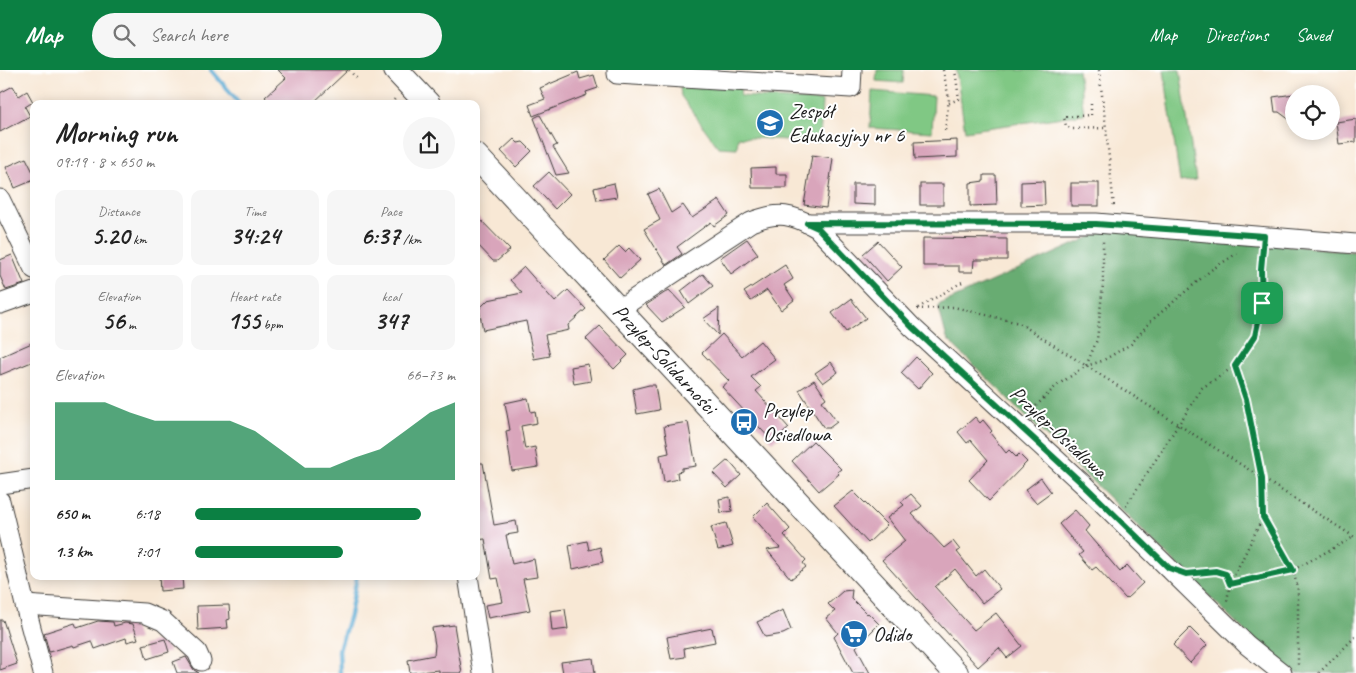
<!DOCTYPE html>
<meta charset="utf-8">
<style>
body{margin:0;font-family:Caveat,sans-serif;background:#f6f6f6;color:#222;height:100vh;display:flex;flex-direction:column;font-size:19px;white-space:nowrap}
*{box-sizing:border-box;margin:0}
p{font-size:16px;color:#767676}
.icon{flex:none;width:28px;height:28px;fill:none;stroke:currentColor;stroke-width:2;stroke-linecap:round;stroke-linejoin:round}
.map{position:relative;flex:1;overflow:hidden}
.sheet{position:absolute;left:30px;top:30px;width:450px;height:480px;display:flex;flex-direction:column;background:#fff;border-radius:10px;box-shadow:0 2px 12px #0003}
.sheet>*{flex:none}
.tools{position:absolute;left:1285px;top:15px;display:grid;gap:10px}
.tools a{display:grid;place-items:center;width:55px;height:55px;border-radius:50%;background:#fff;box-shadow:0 2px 12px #0003;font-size:25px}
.pin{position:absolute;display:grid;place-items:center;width:42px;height:42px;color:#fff;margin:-21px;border-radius:10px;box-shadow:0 2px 8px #0006}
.round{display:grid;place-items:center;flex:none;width:52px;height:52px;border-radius:26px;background:#f6f6f6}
.summary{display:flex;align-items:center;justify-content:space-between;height:85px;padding:0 25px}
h1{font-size:28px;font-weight:800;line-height:38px}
.figures{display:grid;grid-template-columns:repeat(3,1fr);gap:8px;height:85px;padding:5px 25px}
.figures div{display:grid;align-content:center;border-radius:10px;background:#f6f6f6;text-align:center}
.figures b{font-size:25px;font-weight:800}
.figures small{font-size:14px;font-weight:400}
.figures p{font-size:14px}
.chart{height:140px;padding:10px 25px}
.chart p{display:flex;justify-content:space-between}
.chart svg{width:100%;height:90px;margin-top:5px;fill:#0b8043;opacity:.7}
ul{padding:0 25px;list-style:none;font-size:16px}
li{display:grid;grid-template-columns:80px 60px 1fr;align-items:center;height:38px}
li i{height:12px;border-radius:6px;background:#0b8043}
header{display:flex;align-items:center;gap:30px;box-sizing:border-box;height:70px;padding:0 25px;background:#0b8043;color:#fff}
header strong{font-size:24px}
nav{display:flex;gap:28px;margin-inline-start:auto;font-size:18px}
.search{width:350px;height:45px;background:#f6f6f6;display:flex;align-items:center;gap:12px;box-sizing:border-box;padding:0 18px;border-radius:28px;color:#767676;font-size:19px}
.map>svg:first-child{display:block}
.green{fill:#80c884;stroke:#4e7250}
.forest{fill:#68ac72;stroke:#426447}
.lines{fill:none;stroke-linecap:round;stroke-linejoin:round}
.stream{stroke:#57a9d2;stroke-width:4.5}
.building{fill:#d9a5bb}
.minor-casing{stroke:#3d3b38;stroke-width:21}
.major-casing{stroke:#3d3b38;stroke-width:26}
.path{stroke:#3d3b38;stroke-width:2.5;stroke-dasharray:1 4;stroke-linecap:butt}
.minor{stroke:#fff;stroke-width:19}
.major{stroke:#fff;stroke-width:24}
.route-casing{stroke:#fff;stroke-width:10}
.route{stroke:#0b8043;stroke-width:6}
.labels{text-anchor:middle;stroke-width:4;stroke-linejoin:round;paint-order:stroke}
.poi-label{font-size:21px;fill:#1c1c1c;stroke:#fff;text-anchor:start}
.street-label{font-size:21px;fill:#1c1c1c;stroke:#fff}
</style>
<header>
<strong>Map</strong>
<div class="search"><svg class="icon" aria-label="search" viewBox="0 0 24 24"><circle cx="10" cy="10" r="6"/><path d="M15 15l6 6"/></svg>Search here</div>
<nav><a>Map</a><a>Directions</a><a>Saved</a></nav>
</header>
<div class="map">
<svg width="1356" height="603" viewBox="0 0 1356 603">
<rect width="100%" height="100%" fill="#fff"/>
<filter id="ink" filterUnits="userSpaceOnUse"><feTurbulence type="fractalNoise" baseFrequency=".02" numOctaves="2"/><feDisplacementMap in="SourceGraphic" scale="10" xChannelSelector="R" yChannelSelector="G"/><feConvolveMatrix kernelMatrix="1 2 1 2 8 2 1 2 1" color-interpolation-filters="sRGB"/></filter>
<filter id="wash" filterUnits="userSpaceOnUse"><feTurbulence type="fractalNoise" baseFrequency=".0096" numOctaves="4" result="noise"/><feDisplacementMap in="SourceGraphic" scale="20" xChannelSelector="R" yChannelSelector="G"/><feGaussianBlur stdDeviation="1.12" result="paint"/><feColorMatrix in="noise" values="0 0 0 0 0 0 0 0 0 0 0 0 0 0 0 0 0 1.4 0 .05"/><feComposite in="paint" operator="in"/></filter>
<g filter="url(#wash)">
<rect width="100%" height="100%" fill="#f8e8d5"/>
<!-- green -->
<g class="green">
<path d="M877,0H904L903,13L876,11Z"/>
<path d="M956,0H1078L1084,44L965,61Z"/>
<path d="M1164,0H1180L1196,110L1180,112Z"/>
<path d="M680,17H741L740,26L822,31L820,72L738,67L737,78L718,77L681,26Z"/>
<path d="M872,21L934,26L932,62L870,58Z"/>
</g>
<!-- forest -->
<path class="forest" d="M1111,158L1356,182V603H1294L1264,580L947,269L938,235Z"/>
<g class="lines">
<!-- stream -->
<g class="stream">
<path d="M211,0L240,34"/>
<path d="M340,603L339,580L350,545L357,506"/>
</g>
</g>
<g id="blocks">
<!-- building -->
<g class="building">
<path d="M278,0H348L312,34H271L265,27L286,8Z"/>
<path d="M578,2L580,9L594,5L598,18L586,22L587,25L533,46L529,35L545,29L540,18Z"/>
<path d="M13,16L19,26L27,21L33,32L25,37L30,46L0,62V23Z"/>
<path d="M1294,24V53L1279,42H1275L1273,27Z"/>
<path d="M540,45L557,75L553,77L569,103L556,105L534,48Z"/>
<path d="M1356,49V72L1339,74L1336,52Z"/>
<path d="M514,69L518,73L523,72L532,81L516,97L501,81Z"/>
<path d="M957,70V87L915,89L914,72Z"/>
<path d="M812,85L833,88L826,138L804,135Z"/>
<path d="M26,88L34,104V110L15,118L6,97Z"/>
<path d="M776,97V104H787V118H752L751,98Z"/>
<path d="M549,102L570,124L555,139L534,116Z"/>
<path d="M984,105H996L997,135L970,136V113L984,111Z"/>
<path d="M1044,111L1045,135L1021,136V112Z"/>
<path d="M614,113L617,127L597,130L594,118Z"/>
<rect x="1071" y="113" width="28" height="23"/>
<path d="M853,114H875V135L853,134Z"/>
<rect x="920" y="114" width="23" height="21"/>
<path d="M659,119L671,143L683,135L692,148L719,130L729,145L714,156L711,152L677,177L682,184L666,195L644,159L660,150L648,124Z"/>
<path d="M476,145L510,180L497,191H493L476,173Z"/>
<path d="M923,168L1007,169V190H974L973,202H959V196H923Z"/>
<path d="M747,169L758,184L731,204L720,188Z"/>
<path d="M878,171L902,197L887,211L863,184Z"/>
<path d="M619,176L625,182L629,178L640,190L620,208L604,190Z"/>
<path d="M12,185L24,214L6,220L0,206V190Z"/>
<path d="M785,195L793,209L784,215L794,230L781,240L767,220L751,231L744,222Z"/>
<path d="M524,197L555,232L568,220L586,239L568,255L569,260L545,265L550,286L534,289L526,251L483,260L479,239L488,230L522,223L510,210Z"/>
<path d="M703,204L713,216L689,234L681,221Z"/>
<path d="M669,220L685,237L662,252L646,235Z"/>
<path d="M851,229L866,248L846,262L832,243Z"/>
<path d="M719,238L718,265L703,249Z"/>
<path d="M600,256L628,285L614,299L586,269Z"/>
<path d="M722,264L742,286L760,271L775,289L751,307L761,317L756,321L789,358L773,372L722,317L729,311L702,283Z"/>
<path d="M34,272V291L0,305V287Z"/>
<path d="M916,287L932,303L918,319L901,303Z"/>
<path d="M831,292L838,302L823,313L815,303Z"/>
<path d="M588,294L591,311L574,314L571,297Z"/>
<path d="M814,310L826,328L822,331L837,352L829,358H824L799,320Z"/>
<path d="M649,315H655L659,340L637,344L633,319Z"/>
<path d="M528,328L531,342L535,341L537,353L521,356L525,379L535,377L538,397L512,401L506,361L510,360L505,333Z"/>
<path d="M975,347L980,353L983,350L992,361L990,363L1006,383L1009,380L1016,387L1019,384L1027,392L989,431L969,410L988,390L971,370L967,373L958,362Z"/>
<path d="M688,352L696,396L682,398V401L677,402L678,409L664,412L660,385L669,383L664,356Z"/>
<path d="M813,371L841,399L837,402L839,404L819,421L792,391Z"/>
<path d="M728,390L741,405L727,418L713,403Z"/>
<path d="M476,393H483L494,455L516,451L518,463L506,465L512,494L534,489L537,507L523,509L530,540L488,548L485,535L503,532L498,508L492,509L485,469L476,470Z"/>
<path d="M1041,408L1051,422L1036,433L1025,420Z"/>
<path d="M853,421L887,455L868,473L834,436Z"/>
<path d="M911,424L922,436L912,444L944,478L953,471L960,480L957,482L976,506L984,499L1000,519L982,533L955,499L935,517L974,560L996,543L1022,576L1007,588L999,578L978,597L882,490L905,471L887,448L904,435L901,432Z"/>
<path d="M730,427L732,441L721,443L719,429Z"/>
<path d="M767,433L790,459L784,465L806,490L803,493L806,497L791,509L767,480L780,478L753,447Z"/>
<path d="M1075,440L1089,456L1085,461L1120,502L1127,495L1143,513L1126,529L1096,497L1092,500L1079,485L1083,482L1059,454Z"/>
<path d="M726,453L733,476L718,480L711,457Z"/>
<path d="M587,471L589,480L600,477L603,492L573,499L569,475Z"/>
<path d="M159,506H182L183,519L160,521Z"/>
<path d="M852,520L851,528L867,544L868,543L879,554L856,577L870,603H853L834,567L838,563L826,548L835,541L828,534L843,521Z"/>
<path d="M229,535L230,549L227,550L228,558L198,560L197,536Z"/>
<path d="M565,539L568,559L552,561L550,541Z"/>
<path d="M783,540L791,560L783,564L765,567L757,552Z"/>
<path d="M0,550H3L17,594L0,600Z"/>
<path d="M98,551L113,552L114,556L125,553L133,554L138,569L127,572L126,568L95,579L92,571L74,577L73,575L49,582L44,563L75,553L77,558Z"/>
<path d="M454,555L462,603H439V600L410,603L408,590L434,585L435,575L432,558Z"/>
<path d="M712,558L715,572L684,578L685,587L671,589L667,567Z"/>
<path d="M1190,558L1207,575L1190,593L1173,575Z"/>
<path d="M165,569L169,582L147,589L143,575Z"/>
<path d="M186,587L194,600L199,603H177L173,592Z"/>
<path d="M593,588L595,603H563L561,592Z"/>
</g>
</g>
</g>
<g filter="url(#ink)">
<use href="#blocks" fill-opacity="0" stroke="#3d3b38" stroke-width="1"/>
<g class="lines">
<!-- minor casing -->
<g class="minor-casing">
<g id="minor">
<path d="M617,0V4L851,18L852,0"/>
<path d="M0,129L34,199"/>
<path d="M807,153H1096L1356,174"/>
<path d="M0,234L34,222"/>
<path d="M619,239L751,152C779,141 792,144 817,158L912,257L1085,416L1247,575L1282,603"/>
<path d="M0,414L34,409"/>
<path d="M0,431L25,535L43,603"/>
<path d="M468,506L483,603"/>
<path d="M25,535L144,543L163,551L197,582L201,591"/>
</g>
</g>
<!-- major casing -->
<g class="major-casing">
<g id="major">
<path d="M396,0L428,34"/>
<path d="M476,86L956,603"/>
</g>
</g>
<!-- path -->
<g class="path">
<path d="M349,0L358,10"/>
<path d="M943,0L949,29L945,61"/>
<path d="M1099,0L1106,58L1114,138"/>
<path d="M949,33L959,29L955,0"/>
<path d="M391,34L397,26"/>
<path d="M1091,34V45L1064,47L1066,56L1073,59L1106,58"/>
<path d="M918,238L964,211"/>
<path d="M917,239L954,237L1019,253L1356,468"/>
<path d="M1086,296L1102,291L1131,274L1151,251L1211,200L1239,182"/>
<path d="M1029,343L1056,316L1086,296L1097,270L1103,214V169"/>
<path d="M1126,436L1202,318L1235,296L1255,266L1262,233L1263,183"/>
<path d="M1263,447L1293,500L1298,520V597"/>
<path d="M1198,503L1216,501L1226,504L1230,514L1227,531"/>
<path d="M1230,514L1263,447L1262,409L1247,329L1235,296"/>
<path d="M1230,514L1293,500L1354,467"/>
<path d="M1319,603L1356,566"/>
</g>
<!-- minor -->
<use href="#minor" class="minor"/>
<!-- major -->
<use href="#major" class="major"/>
</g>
</g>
<g class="lines" filter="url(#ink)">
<!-- route casing -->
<g class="route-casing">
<path id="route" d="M807,153L1096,154L1264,166L1261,200L1262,233L1255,266L1235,296L1246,329L1262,409L1263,447L1293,500L1230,514L1226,504L1216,501L1186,504L1169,498L1085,416L912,257L818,158Z"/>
</g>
<!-- route -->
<use href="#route" class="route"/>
</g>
<!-- icons -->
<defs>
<g id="school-disc" transform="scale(1.4375)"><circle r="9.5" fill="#1f6fb2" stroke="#fff"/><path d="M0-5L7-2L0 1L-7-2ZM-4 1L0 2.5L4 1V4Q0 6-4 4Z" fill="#fff"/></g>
<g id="bus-disc" transform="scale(1.4375)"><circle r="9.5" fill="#1f6fb2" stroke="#fff"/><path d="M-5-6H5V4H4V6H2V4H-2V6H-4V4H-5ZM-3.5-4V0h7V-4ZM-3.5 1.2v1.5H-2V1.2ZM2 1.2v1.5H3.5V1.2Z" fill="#fff"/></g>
<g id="supermarket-disc" transform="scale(1.4375)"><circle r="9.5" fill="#1f6fb2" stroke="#fff"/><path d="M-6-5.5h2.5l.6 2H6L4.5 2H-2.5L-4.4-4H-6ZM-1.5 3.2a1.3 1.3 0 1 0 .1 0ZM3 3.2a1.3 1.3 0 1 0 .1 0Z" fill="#fff"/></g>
</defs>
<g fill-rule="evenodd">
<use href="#school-disc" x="770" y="53"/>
<use href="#bus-disc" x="744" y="352"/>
<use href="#supermarket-disc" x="854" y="564"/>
</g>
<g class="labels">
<!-- poi labels -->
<g class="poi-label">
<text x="789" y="48">Zespół<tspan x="789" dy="24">Edukacyjny nr 6</tspan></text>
<text x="763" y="347">Przylep<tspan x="763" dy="24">Osiedlowa</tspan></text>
<text x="873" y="571">Odido</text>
</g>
<!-- street labels -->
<g class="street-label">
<text transform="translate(665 289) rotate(47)" y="7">Przylep-Solidarności</text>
<text transform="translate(1059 362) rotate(43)" y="7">Przylep-Osiedlowa</text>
</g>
</g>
</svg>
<div class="tools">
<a><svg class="icon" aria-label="locate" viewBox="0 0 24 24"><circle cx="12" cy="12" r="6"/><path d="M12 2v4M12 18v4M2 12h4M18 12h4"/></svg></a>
</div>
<div class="pin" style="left:1262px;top:233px;background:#1e9e55"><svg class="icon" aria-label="arrive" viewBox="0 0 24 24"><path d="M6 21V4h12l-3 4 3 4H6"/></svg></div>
<section class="sheet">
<div class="summary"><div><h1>Morning run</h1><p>09:19 · 8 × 650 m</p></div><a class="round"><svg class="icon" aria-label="share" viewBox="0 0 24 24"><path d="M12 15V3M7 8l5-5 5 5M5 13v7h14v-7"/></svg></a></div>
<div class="figures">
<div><p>Distance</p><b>5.20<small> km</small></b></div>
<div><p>Time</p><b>34:24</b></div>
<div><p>Pace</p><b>6:37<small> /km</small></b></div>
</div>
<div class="figures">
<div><p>Elevation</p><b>56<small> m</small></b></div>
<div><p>Heart rate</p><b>155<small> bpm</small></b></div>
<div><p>kcal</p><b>347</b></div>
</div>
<div class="chart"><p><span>Elevation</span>66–73 m</p>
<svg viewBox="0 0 160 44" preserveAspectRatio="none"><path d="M0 44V6L10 6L20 6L30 11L40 15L50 15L60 15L70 15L80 20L90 29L100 38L110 38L120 33L130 29L140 20L150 11L160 6V44z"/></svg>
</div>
<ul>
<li><b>650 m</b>6:18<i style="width:87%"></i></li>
<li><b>1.3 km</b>7:01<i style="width:57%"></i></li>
</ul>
</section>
</div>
